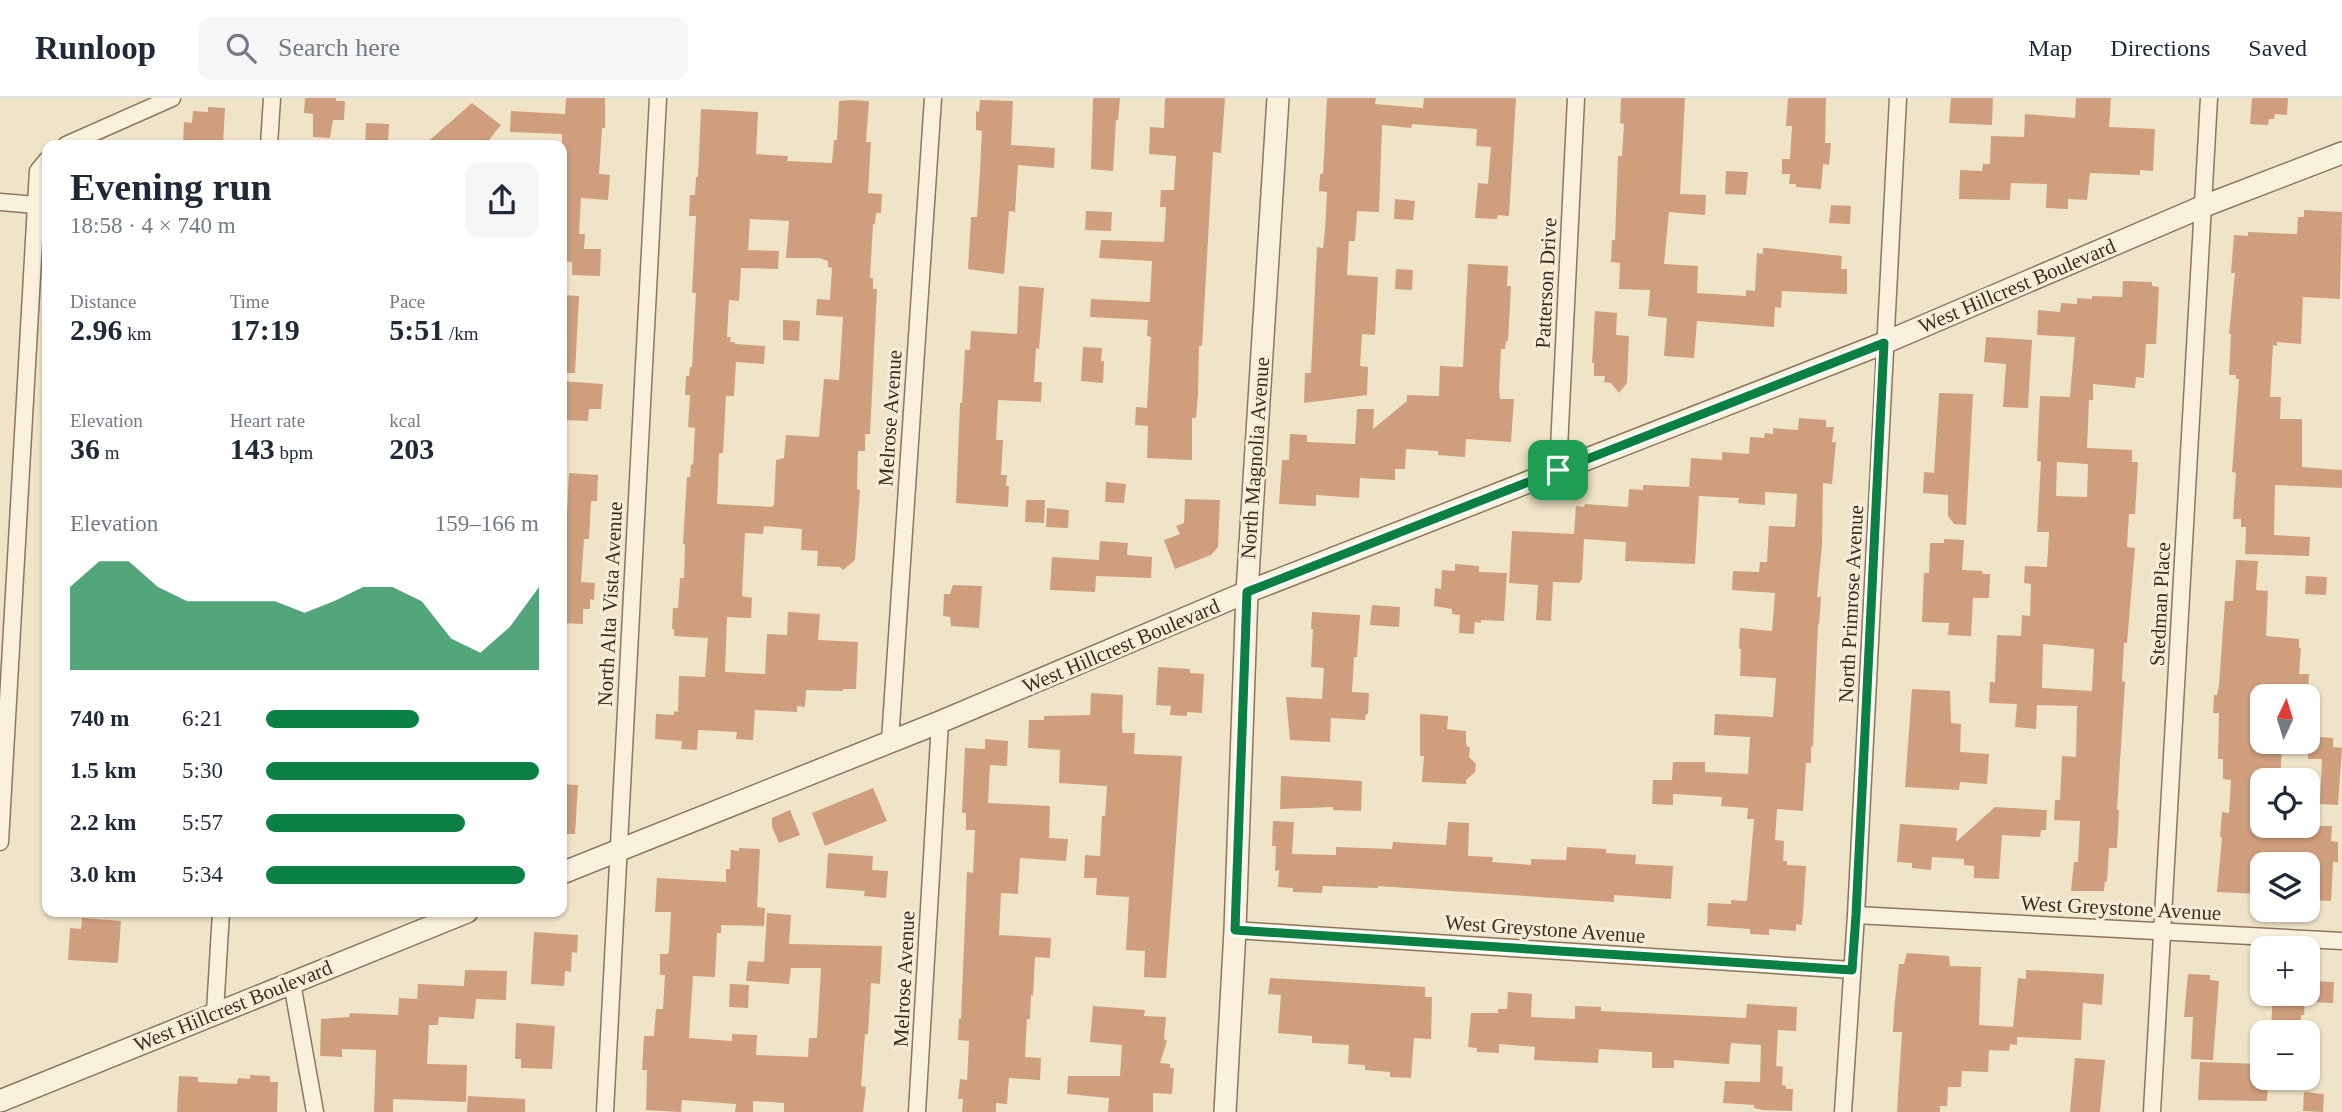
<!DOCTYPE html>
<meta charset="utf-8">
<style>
body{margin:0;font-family:Georgia,serif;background:#f6f6f7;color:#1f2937;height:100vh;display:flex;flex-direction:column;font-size:26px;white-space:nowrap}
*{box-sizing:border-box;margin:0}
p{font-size:23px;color:#747a83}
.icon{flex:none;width:38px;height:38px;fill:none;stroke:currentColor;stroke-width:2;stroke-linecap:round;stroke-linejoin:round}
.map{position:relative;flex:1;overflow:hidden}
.drawer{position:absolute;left:42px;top:42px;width:525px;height:777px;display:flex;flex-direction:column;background:#fff;border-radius:14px;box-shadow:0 2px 5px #0004}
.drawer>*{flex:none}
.needle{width:46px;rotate:4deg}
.controls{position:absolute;left:2250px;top:586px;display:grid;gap:14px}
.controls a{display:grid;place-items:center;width:70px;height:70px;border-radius:14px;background:#fff;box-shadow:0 2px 5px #0004;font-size:35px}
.pin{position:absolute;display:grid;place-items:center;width:60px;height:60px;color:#fff;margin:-30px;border-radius:14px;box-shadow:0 4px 10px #0006}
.round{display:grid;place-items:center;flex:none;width:74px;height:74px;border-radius:14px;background:#f6f6f7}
.headline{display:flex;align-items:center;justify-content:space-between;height:119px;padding:0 28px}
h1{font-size:38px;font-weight:700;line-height:52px}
.stats{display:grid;grid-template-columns:repeat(3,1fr);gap:10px;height:119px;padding:7px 28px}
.stats div{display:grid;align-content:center}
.stats b{font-size:30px;font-weight:700}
.stats small{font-size:19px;font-weight:400}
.stats p{font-size:19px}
.chart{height:196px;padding:14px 28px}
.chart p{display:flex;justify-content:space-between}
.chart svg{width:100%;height:126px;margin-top:7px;fill:#0b8043;opacity:.7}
ul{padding:0 28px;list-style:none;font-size:23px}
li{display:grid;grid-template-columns:112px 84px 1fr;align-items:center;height:52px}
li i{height:18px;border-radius:9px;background:#0b8043}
header{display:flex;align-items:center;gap:42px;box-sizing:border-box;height:98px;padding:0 35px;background:#fff;border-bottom:2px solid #e0e1e3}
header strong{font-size:33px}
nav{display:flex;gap:38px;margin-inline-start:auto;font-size:24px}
.search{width:490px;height:63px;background:#f6f6f7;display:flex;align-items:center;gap:18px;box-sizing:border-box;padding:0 24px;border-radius:14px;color:#747a83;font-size:26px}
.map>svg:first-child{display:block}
.building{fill:#cf9f7d;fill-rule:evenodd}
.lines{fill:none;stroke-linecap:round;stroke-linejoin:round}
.minor-casing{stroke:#8d765c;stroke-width:19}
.tertiary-casing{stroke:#8d765c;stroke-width:24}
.minor{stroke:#faf1dc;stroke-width:16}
.tertiary{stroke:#faf1dc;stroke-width:21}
.route-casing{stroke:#fff;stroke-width:14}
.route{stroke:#0b8043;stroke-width:9}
.labels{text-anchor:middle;stroke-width:6;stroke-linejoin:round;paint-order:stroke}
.street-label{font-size:21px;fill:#3d2e20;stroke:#f7eed8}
</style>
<header>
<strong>Runloop</strong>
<div class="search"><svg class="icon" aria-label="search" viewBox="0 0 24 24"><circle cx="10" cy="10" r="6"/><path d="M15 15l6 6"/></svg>Search here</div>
<nav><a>Map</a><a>Directions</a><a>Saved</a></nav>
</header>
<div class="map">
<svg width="2342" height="1014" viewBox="0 0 2342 1014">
<rect width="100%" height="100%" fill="#f0e4c8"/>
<!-- building -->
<g class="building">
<path d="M305,0H336V3H345L344,22H333L330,40L313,39V16L304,15Z"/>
<path d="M566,0H605V30H602L599,76L610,77L608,102L581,100L579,136H585L584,151H601L600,178L572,177V164L562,163V36L510,34L511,13L565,16Z"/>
<path d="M1093,0H1120L1118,22H1116L1113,73L1091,71Z"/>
<path d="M1165,0H1225L1221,55L1213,54L1202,248H1199L1198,296L1196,320H1192V362L1147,360L1148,328L1135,327L1136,309L1147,310L1151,239L1147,238L1148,222L1090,219L1091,201L1150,204L1152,163L1099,160L1101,142L1164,144L1166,109H1160L1161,92H1174L1176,58L1149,56L1150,29L1164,30Z"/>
<path d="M1327,0H1376L1375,6L1423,10L1424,0H1516L1509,118L1498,117L1497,121L1475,120L1478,85L1488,86L1491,49L1476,48L1477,31L1412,26L1411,30L1382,27L1379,114L1357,113L1355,143H1349L1347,177L1378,179L1375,237L1362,236L1360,268L1368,269L1367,297L1304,305L1305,275H1311L1317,149L1323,150L1325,131L1327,94L1319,93L1320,76H1323Z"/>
<path d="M1621,0H1685L1680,96L1706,97L1705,117L1669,114L1664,166L1698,168L1697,195L1746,198V192L1755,193L1757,155L1763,156V150H1767L1842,158L1841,171H1847V196L1782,193L1781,210L1775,209L1774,229L1697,223L1694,260L1664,258L1667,220L1648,218L1650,192L1619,191L1620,165L1611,164L1612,142H1615L1618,58H1622L1624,26L1620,25Z"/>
<path d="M1788,0H1826L1825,45H1831L1829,67L1823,66L1821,91L1796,89V86H1789L1790,76H1782V61H1790L1792,28H1786Z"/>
<path d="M1951,0H1993L1992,27L1949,25Z"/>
<path d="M2076,0H2111L2109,29L2155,31L2153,73L2140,72V77L2090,75L2087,102L2068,101V111L2046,110L2047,86L2011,85L2010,102L1959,101L1960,72L1982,73L1983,66H1990L1991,38L2024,39L2025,16L2075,20Z"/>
<path d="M2252,0H2288L2287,17L2275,16L2274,21H2269L2268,27L2250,26Z"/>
<path d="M851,2L869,3L866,44H871L868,95L882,96L881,115H876L875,126H873L870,180H873V191H877L870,336H865V353H858L857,391L860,392L855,462L843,472L840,469L817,468L818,453L801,452L802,431L764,428L763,436L745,435L742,498L752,500L751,520L727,519L725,574L765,576L767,536L787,537L788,514L820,516L818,542L858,544L856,591H843V593L806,592L805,609L797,608V614L755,612L753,642L736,641L737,634L698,632L697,652L681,651L682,643L655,641L656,616L674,617V613L678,614L679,578L705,579L708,540L674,538V531H672L673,510H678L680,480H684L685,446H683L687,379H690L691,366L693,367L695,330L688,329L690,297H685L686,278H689L690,269H692L696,195H692L696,118H689L690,97H695L696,79H698L701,11L758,14L756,56L788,58L787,63L832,65L834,42H837L839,3ZM750,121L789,123L786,160H819L828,163V169L832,170L830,202L817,201L816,217L843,219L839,282L824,281L819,339L786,337L784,360L776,362L774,407L772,409L717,406L719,355H723L726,298H734L736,264L764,266L765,248L735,246V244H730L731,239H727L729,202L739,203L741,170L778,171L779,153L748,152Z"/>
<path d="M980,2L1013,3L1011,47L1055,50L1054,70L1018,67L1015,114L1009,113L1004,176L968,171L971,119H977L980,73L982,33L976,32V13L979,14Z"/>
<path d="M472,5L501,27L485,47H424Z"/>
<path d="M208,9L225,10L223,47H183L184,24L192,25L193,13L208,14Z"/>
<path d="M366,25L389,26L388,47H365Z"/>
<path d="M1726,73L1748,74L1746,97L1725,96Z"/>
<path d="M1395,101L1415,103L1413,122L1394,121Z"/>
<path d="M1831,107L1851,108L1850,126L1829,125Z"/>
<path d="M2304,112L2342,114L2340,201L2303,199L2301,246L2277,244V248L2273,247L2270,299H2281L2280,321H2302V369L2342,372V390L2275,387L2274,437L2310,439L2309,458L2245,456L2246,429H2241V421H2233L2236,375L2232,374L2239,281H2236V277H2229L2231,236H2229L2235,175H2231L2234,137L2248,138V134L2297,136L2298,119H2304Z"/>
<path d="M1086,113L1112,114L1111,133L1085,132Z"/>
<path d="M1468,166L1508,168L1507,188H1511L1508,243H1506L1505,251H1501L1499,292L1500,301H1514L1511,344L1466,341L1465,359L1438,357V353L1406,351L1405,371H1395V382L1360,380L1359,400L1316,397V408L1279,406L1282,362H1289L1290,336L1307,337V344L1355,346L1357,311H1374L1373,331L1407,303V297L1439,298L1440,268L1463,269Z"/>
<path d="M1396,171L1413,172L1412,192L1395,191Z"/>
<path d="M2123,183L2152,184V188L2159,189L2156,246H2146L2144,280L2136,279L2135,290L2093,286V302H2089L2087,350L2132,352V364H2138L2135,416H2129L2127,449L2135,450L2127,545H2124L2122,583L2125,584L2117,712H2119L2117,750H2109L2107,784L2105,783L2104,793H2071L2074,764H2078L2080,723L2054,722L2055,702H2060L2062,658L2076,659L2077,608L2037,607L2036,631L2015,629L2017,606L1989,605L1990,584H1995L1997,537L2021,538L2022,517L2030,518L2031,486L2024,485L2025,468L2047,469L2049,434H2037L2041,364L2037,363L2040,298L2070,299L2075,239L2037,237L2038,212L2060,214L2061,205L2077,206V200L2092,201V198L2122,199ZM2057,364L2088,366L2087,399L2056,398ZM2043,546L2094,551L2092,593L2042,590Z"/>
<path d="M1019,188L1044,190L1039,251L1036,250L1034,284H1042L1041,304L998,302L996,342H1003L1001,377H1007L1006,388H1009L1008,409L956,405L960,305H962L965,252H970L971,233L1017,236Z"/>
<path d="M562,197L579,198L575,275H562Z"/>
<path d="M1595,213L1617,215L1616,237L1629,238L1627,285L1619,295L1611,285L1604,284L1605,278H1594V265H1592Z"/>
<path d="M783,222L800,223L799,243L783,242Z"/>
<path d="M1986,239L2032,242L2028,310L2003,309L2006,266L1984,264Z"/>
<path d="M1083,249L1102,250L1101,263H1104L1103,285L1081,283Z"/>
<path d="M562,283L603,286L601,311H589L588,323L562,322Z"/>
<path d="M1939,295L1973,296L1966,427L1954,426L1948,418V397L1923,395L1924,374L1934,375Z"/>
<path d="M1799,320L1826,322V329H1834L1832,344H1836L1832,386L1823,385L1822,447L1817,499H1821L1819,527L1818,526L1813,649L1811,648V665H1806L1803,713L1777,711L1775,742L1784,743L1783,763H1787V767L1806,768L1803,815L1802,827L1796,826V833L1769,831V837L1750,836V831L1707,828L1708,805L1731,806V802L1747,803L1754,721H1747L1748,710L1721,708L1722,699L1673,696V707L1652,706L1653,682H1672L1673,664H1705V674L1748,676L1750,639L1714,637L1715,616L1773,619L1776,580L1740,578L1741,551H1739L1740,530L1772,533L1775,495L1732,492L1733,473L1759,474L1760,464H1767L1769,428L1795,429L1797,396L1765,394V407L1738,405L1739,400L1699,398L1695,466L1625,463L1626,444L1584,441L1582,481L1579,485L1553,484L1551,523L1536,522L1538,487L1509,485L1512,433L1574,436L1576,408L1584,409L1585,406L1628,409L1629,391L1643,392V387L1689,389L1691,360L1722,362V354L1749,356L1750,339L1764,340L1765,335L1773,336V330L1798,332Z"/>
<path d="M569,375L598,377L597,403H591L589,441H584L581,484L595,485L594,502L590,501V511H583V526L562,525V416H567Z"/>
<path d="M1106,384L1126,386L1124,405L1105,404Z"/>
<path d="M1185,401L1220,402L1218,449L1211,457L1175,471L1164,442L1180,436L1176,428L1184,425Z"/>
<path d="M1026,402H1045L1044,425L1025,424Z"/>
<path d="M1047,410L1069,412L1068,430L1046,429Z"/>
<path d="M1944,441L1964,442L1962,472L1982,473L1983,476H1990L1989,500H1973L1971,538L1948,537L1949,525L1922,524L1924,475H1929L1930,445H1944Z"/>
<path d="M1100,443L1128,445L1127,457L1152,459L1151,480L1096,478L1095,494L1050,492L1052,459L1099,462Z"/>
<path d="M2236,462L2258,463L2256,492L2268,493L2266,538L2299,541V550H2301L2299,576H2309L2308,598H2263V644H2267V650H2282L2280,682H2263V728H2332L2331,743L2338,744V764H2333L2331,803L2308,802V760L2263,758V786H2261L2260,796L2217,794L2222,739H2220L2222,714L2229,715L2231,682L2223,681V661H2218L2219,615H2213L2214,597H2217L2219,587L2225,503H2233Z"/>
<path d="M1455,466L1479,468V474L1507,475L1504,523L1481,522V525L1475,524L1474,536L1459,535L1460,517L1452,516V511L1434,508L1435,490L1441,491L1442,472L1455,473Z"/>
<path d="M2306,478L2327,479L2326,497L2305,496Z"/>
<path d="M953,487L982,488L979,530L951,528L950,519L943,518L944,496H950Z"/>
<path d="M1372,507L1400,509L1399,529L1370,527Z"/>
<path d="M1312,514L1360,517L1357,559H1354L1352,594L1369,595L1368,616H1366L1365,622L1331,620L1330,644L1290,642L1286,599L1322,601L1324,570L1311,569L1313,531H1311Z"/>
<path d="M1158,569L1190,571V575L1204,576L1202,615L1187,614V618L1170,617L1171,608L1156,607Z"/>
<path d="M1912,591L1950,593L1951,625L1961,626L1960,654L1989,656L1987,686L1960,684L1959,692L1905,689Z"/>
<path d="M1091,595L1123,597L1122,630L1123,635H1135L1134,656L1182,658L1166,880L1144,879L1145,853L1126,852L1129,799L1096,797L1097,780H1084L1085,757L1100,758L1102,718H1105L1107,688L1059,685L1060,652L1028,650L1029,622H1044V618L1090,617Z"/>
<path d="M1420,616L1448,618L1447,631L1466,633V644L1467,649H1470L1469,659L1476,666L1475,674L1466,682V686L1422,684L1424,658H1420Z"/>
<path d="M2308,638L2333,640V649L2342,650L2338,707L2320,706L2322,661H2308Z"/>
<path d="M985,641L1008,643L1007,668L990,667L988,705L1050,708L1049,740L1068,741L1066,763L1020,760L1018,796L1001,795L999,837L1051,840L1050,860L1035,859L1033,898L1031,897L1030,921H1027L1025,959L1041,960L1040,982L1009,980L1007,1006L996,1005V1014H962L963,1001H958L960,981L967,982L969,943L958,942L959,920L961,921L967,774L973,775L975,732H966V715H962L965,650L985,651Z"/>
<path d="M1281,678L1362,683L1361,713L1333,712V709L1280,711Z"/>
<path d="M562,686L578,687L575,736H562Z"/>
<path d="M873,690L887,723L825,748L812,715Z"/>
<path d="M1995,709L2047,712L2046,732H2041L2040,739L2002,737L1999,781L1974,780V768L1964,767V761L1932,759L1931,772L1912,770V765L1897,764L1900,726L1957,730L1956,744Z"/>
<path d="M790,712L800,737L779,745L772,729V720Z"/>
<path d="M1273,723L1294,724L1292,756L1336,757V749L1392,751L1393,744L1446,747L1448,724L1469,725L1468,758L1493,759L1492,764L1531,767V761L1566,762L1567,749L1606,751V755L1636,757L1635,766L1673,768L1671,801L1614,797V804L1378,788V790L1323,788L1322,795L1293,794V790L1278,789L1279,772L1275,773L1276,748H1272Z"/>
<path d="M739,750L760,751L757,809L765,810L764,828L721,827V835H717L715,879L693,878L689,940L732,943V936L757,937L756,957L808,959L809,940H817L821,870H791L789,886L746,883L748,863L764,864L767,815L791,817L789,846L882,848L880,886L871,885L868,936H865L861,988L866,989L863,1014H784V1005L753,1003V1014H735L736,1006L682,1002L681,1014L646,1012L647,972H642L644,938H654L656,911H663L665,877H660V856H668L669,852L671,814H655L657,780L726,784V771H730L731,752L739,753Z"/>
<path d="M828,755L873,758L872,772L888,773L886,800L864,798L865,793L826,790Z"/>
<path d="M82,820L121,823L118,865L68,862L70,830L81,831Z"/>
<path d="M534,834L578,837L577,855L572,854L571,874L565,873L564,888L531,886Z"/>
<path d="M1907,855L1949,858L1950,868L1981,869L1979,927L2013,929L2018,880L2026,881V872L2104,876L2102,907L2083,905L2081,942L2017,939V947L2010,946L2009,953L1989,952L1988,974L1962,973L1961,989H1948L1947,1008H1940V1014H1897L1902,934H1893L1894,913L1899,866H1904Z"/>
<path d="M465,872L507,873L506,902L476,901L474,921L439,919L438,927H429L427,966L467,967L466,1004L393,1001V1014H374L376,952L342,951V959L320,958L321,921L349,919L350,915L398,917L399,900L417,901L418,886L464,888Z"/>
<path d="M2188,876L2210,877V882L2219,883L2213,962L2191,961L2193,919H2184Z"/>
<path d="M1270,880L1425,889V899H1432L1431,941L1414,940L1411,980L1390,979V974L1365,972V967L1348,966L1349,947L1312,945V938L1278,935L1281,897L1268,896Z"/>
<path d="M2313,883L2334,884L2333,905L2312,904Z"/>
<path d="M730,886L749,887L748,910L729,909Z"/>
<path d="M1508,894L1532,896L1531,919L1575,921V908L1601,909V913L1746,920L1747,906L1797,909L1796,933L1778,932L1776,968L1783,969L1782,987L1786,988V991H1793L1792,1013L1763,1012L1754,1010V1007L1723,1005L1725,983L1760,984L1761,947L1731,945L1729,966L1674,962V970H1652V954L1599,951L1598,965L1534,962L1535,949L1499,946V955L1477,954V950L1468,949L1471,915H1498V911H1507Z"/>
<path d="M2273,896H2305L2304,917H2301L2300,932L2271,931Z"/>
<path d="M1093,908L1145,912L1144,918L1166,919L1164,941L1167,943L1160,965L1170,966V970H1174L1172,996L1153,995V1014H1108L1109,1000L1067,996L1068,978H1120L1122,947L1090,944Z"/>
<path d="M516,925L555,928L552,971L521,970V961H515Z"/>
<path d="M2075,960L2105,962L2100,1014H2070Z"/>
<path d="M2200,964L2263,966V980H2268L2267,1003L2198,1002Z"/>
<path d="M250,977L270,978V984H278L277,1014H177L179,978L198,979V984L237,986L238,980L250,981Z"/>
<path d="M2304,994L2324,996L2323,1014L2303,1013Z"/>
<path d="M468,998L525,1001V1014H467Z"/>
</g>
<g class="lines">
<!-- minor casing -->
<g class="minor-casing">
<g id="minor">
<path d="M66,47L172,0"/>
<path d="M269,47L272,0"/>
<path d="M0,104L36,107L38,73L47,62"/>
<path d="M1558,371L1576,0"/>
<path d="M890,643L933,0"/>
<path d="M0,744L36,107"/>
<path d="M1856,817L2342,843"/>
<path d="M1235,832L1852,872"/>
<path d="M292,885L315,1014"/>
<path d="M215,914L221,814"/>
<path d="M605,1014L658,0"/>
<path d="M917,1014L940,624"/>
<path d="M1843,1014L1856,817L1898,0"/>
<path d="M2152,1014L2209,0"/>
</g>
</g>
<!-- tertiary casing -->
<g class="tertiary-casing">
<g id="tertiary">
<path d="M562,775L940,624L1247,494L1884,245L2204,108L2342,55"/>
<path d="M0,1003L467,814"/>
<path d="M1225,1014L1235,832L1247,494L1278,0"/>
</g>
</g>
<!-- minor -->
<use href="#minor" class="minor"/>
<!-- tertiary -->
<use href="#tertiary" class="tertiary"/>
</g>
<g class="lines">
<!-- route casing -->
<g class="route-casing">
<path id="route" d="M1884,245L1856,817L1852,872L1235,832L1247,494Z"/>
</g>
<!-- route -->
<use href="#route" class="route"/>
</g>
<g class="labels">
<!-- street labels -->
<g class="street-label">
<text transform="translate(1546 185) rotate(-87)" y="7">Patterson Drive</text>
<text transform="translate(2017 188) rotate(-23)" y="7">West Hillcrest Boulevard</text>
<text transform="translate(890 320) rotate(-86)" y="7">Melrose Avenue</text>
<text transform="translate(1255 360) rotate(-86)" y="7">North Magnolia Avenue</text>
<text transform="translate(610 506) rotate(-87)" y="7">North Alta Vista Avenue</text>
<text transform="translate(1851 506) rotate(-87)" y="7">North Primrose Avenue</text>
<text transform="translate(2160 506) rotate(-87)" y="7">Stedman Place</text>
<text transform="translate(1121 548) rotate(-23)" y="7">West Hillcrest Boulevard</text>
<text transform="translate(2121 810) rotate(3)" y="7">West Greystone Avenue</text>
<text transform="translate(1545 831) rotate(4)" y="7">West Greystone Avenue</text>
<text transform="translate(904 881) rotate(-87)" y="7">Melrose Avenue</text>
<text transform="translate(233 908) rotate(-22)" y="7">West Hillcrest Boulevard</text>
</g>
</g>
</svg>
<div class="controls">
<a><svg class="needle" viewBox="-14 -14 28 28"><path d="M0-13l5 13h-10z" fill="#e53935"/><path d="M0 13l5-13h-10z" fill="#747a83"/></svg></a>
<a><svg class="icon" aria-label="locate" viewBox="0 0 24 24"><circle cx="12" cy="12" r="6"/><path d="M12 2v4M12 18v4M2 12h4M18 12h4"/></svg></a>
<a><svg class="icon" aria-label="layers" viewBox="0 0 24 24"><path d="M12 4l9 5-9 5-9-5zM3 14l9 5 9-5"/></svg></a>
<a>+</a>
<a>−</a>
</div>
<div class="pin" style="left:1558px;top:372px;background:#1e9e55"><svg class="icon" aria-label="arrive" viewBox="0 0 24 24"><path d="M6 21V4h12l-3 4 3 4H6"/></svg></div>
<section class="drawer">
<div class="headline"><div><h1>Evening run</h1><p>18:58 · 4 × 740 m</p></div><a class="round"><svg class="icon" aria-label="share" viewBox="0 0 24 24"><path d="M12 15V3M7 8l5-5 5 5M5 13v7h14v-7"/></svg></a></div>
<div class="stats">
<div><p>Distance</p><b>2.96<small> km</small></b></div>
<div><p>Time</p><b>17:19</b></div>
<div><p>Pace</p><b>5:51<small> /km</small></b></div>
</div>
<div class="stats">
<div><p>Elevation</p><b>36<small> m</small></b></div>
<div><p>Heart rate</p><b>143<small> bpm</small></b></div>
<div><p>kcal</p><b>203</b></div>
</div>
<div class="chart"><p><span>Elevation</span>159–166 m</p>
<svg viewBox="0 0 160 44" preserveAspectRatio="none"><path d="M0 44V15L10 6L20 6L30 15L40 20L50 20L60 20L70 20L80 24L90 20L100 15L110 15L120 20L130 33L140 38L150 29L160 15V44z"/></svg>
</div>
<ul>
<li><b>740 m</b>6:21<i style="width:56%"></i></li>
<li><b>1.5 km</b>5:30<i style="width:100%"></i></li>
<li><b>2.2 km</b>5:57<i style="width:73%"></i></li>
<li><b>3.0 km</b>5:34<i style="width:95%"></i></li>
</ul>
</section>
</div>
